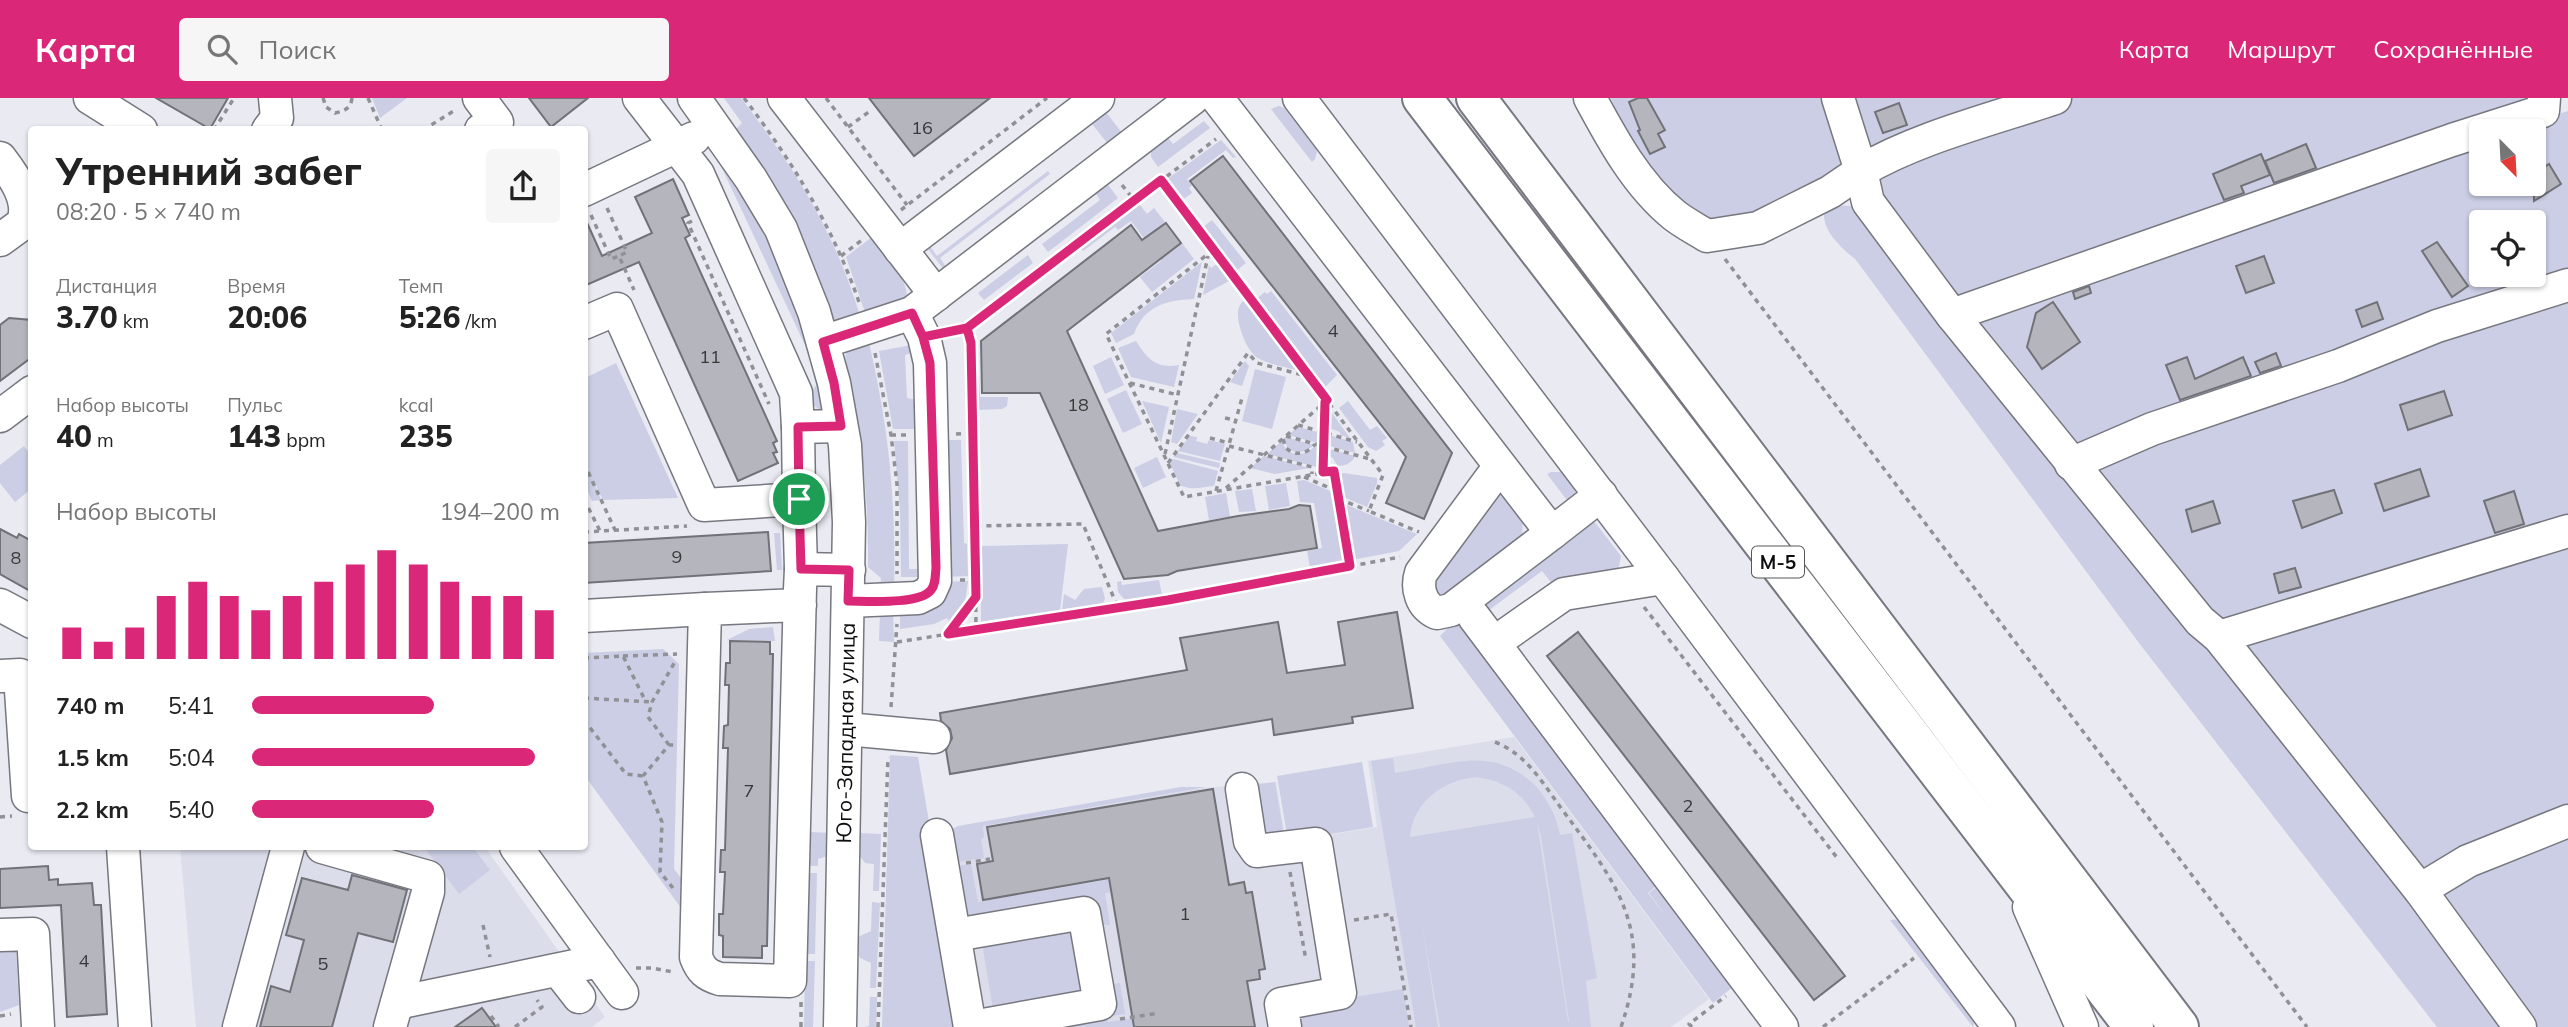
<!DOCTYPE html>
<html lang="ru">
<meta charset="utf-8">
<style>
body{margin:0;font-family:Mulish,sans-serif;background:#f6f6f6;color:#222;height:100vh;display:flex;flex-direction:column;font-size:26px;white-space:nowrap}
*{box-sizing:border-box;margin:0}
p{font-size:23px;color:#767676}
.icon{flex:none;width:38px;height:38px;fill:none;stroke:currentColor;stroke-width:2;stroke-linecap:round;stroke-linejoin:round}
.map{position:relative;flex:1;overflow:hidden}
.panel{position:absolute;left:28px;top:28px;width:560px;height:724px;display:flex;flex-direction:column;background:#fff;border-radius:7px;box-shadow:0 2px 5px #0004}
.panel>*{flex:none}
.needle{width:46px;rotate:156deg}
.fabs{position:absolute;left:2469px;top:21px;display:grid;gap:14px}
.fabs a{display:grid;place-items:center;width:77px;height:77px;border-radius:7px;background:#fff;box-shadow:0 2px 5px #0004;font-size:35px}
.pin{position:absolute;display:grid;place-items:center;width:60px;height:60px;color:#fff;margin:-30px;border:4px solid #fff;border-radius:50%;box-shadow:0 2px 7px #0007}
.round{display:grid;place-items:center;flex:none;width:74px;height:74px;border-radius:7px;background:#f6f6f6}
.head{display:flex;align-items:center;justify-content:space-between;height:119px;padding:0 28px}
h1{font-size:38px;font-weight:800;line-height:52px}
.figures{display:grid;grid-template-columns:repeat(3,1fr);gap:10px;height:119px;padding:7px 28px}
.figures div{display:grid;align-content:center}
.figures b{font-size:30px;font-weight:800}
.figures small{font-size:19px;font-weight:400}
.figures p{font-size:19px}
.chart{height:196px;padding:14px 28px}
.chart p{display:flex;justify-content:space-between}
.chart svg{width:100%;height:126px;margin-top:7px;stroke:#db2777;stroke-width:6}
ul{padding:0 28px;list-style:none;font-size:23px}
li{display:grid;grid-template-columns:112px 84px 1fr;align-items:center;height:52px}
li i{height:18px;border-radius:9px;background:#db2777}
header{display:flex;align-items:center;gap:42px;box-sizing:border-box;height:98px;padding:0 35px;background:#db2777;color:#fff}
header strong{font-size:33px}
nav{display:flex;gap:38px;margin-inline-start:auto;font-size:24px}
.search{width:490px;height:63px;background:#f6f6f6;display:flex;align-items:center;gap:18px;box-sizing:border-box;padding:0 24px;border-radius:7px;color:#767676;font-size:26px}
.map>svg:first-child{display:block}
.built{fill:#dbddeb}
.green{fill:#cbcee4;fill-rule:evenodd}
.building{fill:#b5b6bd;stroke:#717278;stroke-width:2}
.lines{fill:none;stroke-linecap:round;stroke-linejoin:round}
.minor-casing{stroke:#77787f;stroke-width:35}
.highway-casing{stroke:#77787f;stroke-width:42}
.path{stroke:#909196;stroke-width:3.5;stroke-dasharray:5 5;stroke-linecap:butt}
.minor{stroke:#fff;stroke-width:32}
.highway{stroke:#fff;stroke-width:38}
.route-casing{stroke:#fff;stroke-width:14}
.route{stroke:#db2777;stroke-width:9}
.labels{text-anchor:middle;stroke-width:6;stroke-linejoin:round;paint-order:stroke}
.number-label{font-size:18px;fill:#38383b}
.shield{fill:#fff;stroke:#565658;stroke-width:2}
.shield-label{font-size:19px;font-weight:bold;fill:#0e0e10}
.street-label{font-size:21px;fill:#0e0e10;stroke:#fff}
</style>
<header>
<strong>Карта</strong>
<div class="search"><svg class="icon" aria-label="search" viewBox="0 0 24 24"><circle cx="10" cy="10" r="6"/><path d="M15 15l6 6"/></svg>Поиск</div>
<nav><a>Карта</a><a>Маршрут</a><a>Сохранённые</a></nav>
</header>
<div class="map">
<svg width="2568" height="929" viewBox="0 0 2568 929">
<rect width="100%" height="100%" fill="#e9eaf2"/>
<!-- built -->
<g class="built">
<path d="M1514,639L1709,901L1671,929H894L934,735L1181,692L1276,684L1286,744L1377,729L1368,663Z"/>
<path d="M180,749H485L605,919L592,929H196Z"/>
</g>
<!-- green -->
<g class="green">
<path d="M372,0H407L380,20Z"/>
<path d="M724,0H741C796,72 835,134 861,221L839,225L831,218L735,32L742,25Z"/>
<path d="M1611,0H2536L2540,22L2568,13V929H2437L2139,545L1856,162C1842,150 1823,134 1824,115L1837,107L1862,109L2335,712L1859,81L1713,130L1636,68ZM2482,33H2534V86H2482ZM2482,124H2534V177H2482Z"/>
<path d="M1279,8L1292,13L1318,49L1315,61L1312,64L1271,11Z"/>
<path d="M1102,9L1126,40L1112,51L1088,21Z"/>
<path d="M1204,23L1210,30L1158,69L1151,59V49L1163,34L1173,46Z"/>
<path d="M1221,42L1236,59L1233,60L1226,52L1187,81L1192,87L1189,90L1192,95L1182,102L1166,82Z"/>
<path d="M713,51L766,126L832,306L822,313C807,306 810,292 821,281Z"/>
<path d="M1048,73L1050,76L940,160L948,172L945,173L924,146L926,143L937,158Z"/>
<path d="M1102,79L1118,100L1048,154L1042,146L1100,102L1093,91Z"/>
<path d="M1137,103L1147,116L1154,110L1165,124L1153,134L1168,155L1182,145L1194,161L1152,194L1140,179L1161,163L1131,123L1118,132L1115,129L1083,153L1078,148Z"/>
<path d="M1212,122L1246,165L1236,173L1202,130Z"/>
<path d="M872,139C883,155 912,184 906,203L867,220L846,159Z"/>
<path d="M1028,157L1033,165L984,202L978,195Z"/>
<path d="M1202,164L1194,201C1166,202 1144,208 1134,236L1116,245L1111,235Z"/>
<path d="M1218,165L1231,182L1203,197L1209,167L1211,170Z"/>
<path d="M1271,193L1337,277L1324,290L1256,201L1265,194L1267,196Z"/>
<path d="M1245,201L1300,273C1287,269 1270,267 1258,260C1247,254 1237,227 1238,215C1238,209 1241,205 1245,201Z"/>
<path d="M868,241C889,328 896,403 894,491H880L881,480L868,469C869,397 861,330 845,260L848,250Z"/>
<path d="M1136,243C1147,261 1157,271 1179,267L1174,289L1131,279L1118,250Z"/>
<path d="M917,246L920,252L905,257L907,300L922,303L924,331H893L879,253Z"/>
<path d="M1111,259L1124,287L1105,296L1093,268Z"/>
<path d="M1245,263L1249,268L1242,288L1230,284Z"/>
<path d="M616,265L678,400L603,402L594,383L601,402L592,403L585,387V280Z"/>
<path d="M1255,271L1286,279L1272,331L1242,323Z"/>
<path d="M974,278H979L980,299H1008L1007,308L1002,311L975,312Z"/>
<path d="M1126,292L1142,326L1123,335L1107,301Z"/>
<path d="M1142,303L1169,309L1161,345Z"/>
<path d="M1348,303L1370,332L1377,328L1387,340L1382,343L1385,347L1376,353L1368,349L1339,310Z"/>
<path d="M1327,308L1350,340L1340,337V334L1332,331L1330,334L1326,333Z"/>
<path d="M1177,311L1198,316L1177,346L1171,344Z"/>
<path d="M1298,329L1321,335V346L1288,337Z"/>
<path d="M1326,336L1353,344L1355,355L1326,347Z"/>
<path d="M1190,338L1197,339L1196,343L1207,346L1209,342L1225,346L1220,363L1178,353Z"/>
<path d="M1286,339L1314,347C1303,357 1288,357 1284,342Z"/>
<path d="M942,342H961L964,445L967,446L968,478L944,479Z"/>
<path d="M894,343H908L909,471H927L925,479H901L900,412Z"/>
<path d="M1282,343L1286,352C1297,359 1307,357 1316,347L1321,348L1320,370L1267,356Z"/>
<path d="M24,348L31,358V391L15,404L0,385V367Z"/>
<path d="M1325,350L1355,358C1352,365 1345,368 1337,368L1333,360L1325,356Z"/>
<path d="M1177,355L1220,365L1219,370L1174,359Z"/>
<path d="M1264,358L1309,370L1275,376L1250,370Z"/>
<path d="M1157,359L1166,379L1143,390L1134,370Z"/>
<path d="M1173,361L1218,373L1214,388C1202,389 1191,393 1180,387L1170,365Z"/>
<path d="M1551,374H1563C1572,386 1581,393 1570,406L1547,376Z"/>
<path d="M1344,375L1377,380V385L1367,409L1341,398L1337,377Z"/>
<path d="M1304,382L1333,394L1346,463L1310,470L1307,453L1322,450L1314,405L1300,404L1297,383Z"/>
<path d="M1286,385L1290,408L1269,412L1265,388Z"/>
<path d="M1252,391L1256,413L1239,414L1235,393Z"/>
<path d="M1500,394L1523,421L1522,440L1444,509L1425,479Z"/>
<path d="M1226,395L1230,419L1209,422L1205,399Z"/>
<path d="M1342,405L1417,436L1399,453L1352,462Z"/>
<path d="M1593,422L1621,458L1617,477L1553,487L1542,473L1481,518L1471,503Z"/>
<path d="M774,435H780L782,472H777Z"/>
<path d="M1068,446L1060,512L981,524V448Z"/>
<path d="M1159,482L1162,497L1126,503L1118,494L1117,484L1121,483L1122,487Z"/>
<path d="M968,483L965,504L950,525L947,520L934,526L900,531V512L943,484Z"/>
<path d="M1102,489L1105,501L1102,507L1062,512L1064,496L1075,502L1084,491Z"/>
<path d="M893,512L894,544L879,543L880,513Z"/>
<path d="M1460,518L1662,783L1648,795L1668,821L1649,795L1663,784L1739,884L1713,905L1440,538Z"/>
<path d="M773,529L775,543L727,542L749,531Z"/>
<path d="M663,551L679,566L674,771L690,791L689,821L585,678L584,555Z"/>
<path d="M890,657L918,659L964,929H882Z"/>
<path d="M1393,660L1395,675C1419,671 1442,665 1466,663C1514,658 1551,691 1560,737L1572,735L1597,880L1586,883L1591,929H1440L1422,826L1438,929H1416L1371,663ZM1475,679C1502,682 1523,694 1535,719L1410,739C1413,704 1442,683 1475,679ZM1537,725L1541,738L1569,923H1568Z"/>
<path d="M1362,664L1373,729L1288,743L1277,678Z"/>
<path d="M1275,684L1285,744L1265,746L1251,687Z"/>
<path d="M1181,689H1206L983,728L984,740L981,741L984,760L956,764L952,736L954,730L958,728Z"/>
<path d="M808,734L834,735L831,757L818,761V768H808Z"/>
<path d="M859,735L881,736L879,793H873L874,766L865,765L859,757Z"/>
<path d="M424,749H473L490,772L459,796Z"/>
<path d="M971,766L978,804L1153,774L1155,787L1105,795L1110,827L967,819L957,768Z"/>
<path d="M807,775H817L815,856H805Z"/>
<path d="M872,804L880,805L876,890H870L871,865L860,860L856,850L858,839L871,833Z"/>
<path d="M1901,821L1976,919L1973,929L1890,822Z"/>
<path d="M1069,825L1088,895L994,917L981,839Z"/>
<path d="M16,853L19,907L0,914V854Z"/>
<path d="M805,863H815L813,929H804Z"/>
<path d="M1120,885L1125,916L1112,918L1106,887Z"/>
<path d="M1403,891L1409,929H1291L1305,907Z"/>
<path d="M870,899H877L876,929H864L869,928Z"/>
<path d="M1176,914L1177,921L1131,929H1032L1106,916L1108,924Z"/>
</g>
<!-- building -->
<g class="building">
<path d="M156,0H228L210,31Z"/>
<path d="M529,0H588L551,29Z"/>
<path d="M869,0H990L914,58Z"/>
<path d="M1638,0H1647L1665,32L1658,36L1665,49L1650,56L1638,33L1640,32L1629,4Z"/>
<path d="M1899,5L1907,27L1883,35L1875,14Z"/>
<path d="M2306,46L2316,70L2274,85L2265,63Z"/>
<path d="M2261,56L2270,77L2241,88L2244,95L2224,102L2213,76Z"/>
<path d="M1223,58L1452,355L1424,421L1386,405L1406,359L1190,83Z"/>
<path d="M2549,66L2561,86L2534,103V76Z"/>
<path d="M673,81L689,117L682,120L690,137L685,140L777,343L773,345L777,354L773,355L778,365L738,383L639,164L584,188V118L602,158L652,135L635,99Z"/>
<path d="M1166,125L1181,145L1067,233L1158,433L1238,418L1289,411L1299,407L1310,408L1317,450L1177,473L1168,477L1124,481L1040,295H982L981,243L1131,127L1142,142Z"/>
<path d="M2437,144L2468,188L2452,199L2422,153Z"/>
<path d="M2264,158L2274,185L2246,195L2236,168Z"/>
<path d="M2089,188L2091,195L2075,201L2073,194Z"/>
<path d="M2053,204L2080,244L2042,271L2027,249L2036,215Z"/>
<path d="M2377,204L2383,221L2362,229L2356,212Z"/>
<path d="M9,220L32,222V259L0,283V227Z"/>
<path d="M2276,255L2281,268L2260,275L2255,264Z"/>
<path d="M2187,259L2195,281L2243,259L2251,278L2180,302L2166,267Z"/>
<path d="M2444,293L2452,317L2408,332L2400,307Z"/>
<path d="M2420,371L2429,398L2384,413L2375,386Z"/>
<path d="M2334,392L2342,415L2302,430L2293,403Z"/>
<path d="M2514,393L2524,426L2495,435L2484,403Z"/>
<path d="M2213,403L2220,425L2192,434L2186,412Z"/>
<path d="M0,431L17,440L19,436L32,443V494L0,476Z"/>
<path d="M768,434L771,473L584,485V445Z"/>
<path d="M2295,470L2301,489L2279,495L2274,476Z"/>
<path d="M1397,514L1413,610L1352,619L1353,625L1274,637L1272,621L950,676L946,652L952,640L950,631L941,623L940,615L1187,572L1180,540L1278,524L1287,575L1345,567L1338,524Z"/>
<path d="M1578,534L1845,878L1814,902L1547,558Z"/>
<path d="M730,543L770,544V556H773L767,848H762V860L723,859V838L719,837V816H723L725,774H720L721,752H725L728,650H723L724,628L728,627L729,587H725L726,565H730Z"/>
<path d="M1213,691L1229,787L1244,784L1246,795L1252,794L1265,871L1259,872L1260,881L1247,883L1255,929H1134L1109,780L983,802L977,766L993,763L987,729Z"/>
<path d="M48,768L49,782L58,781V787L92,785L94,807H101L107,916L67,919L61,807L0,810V771Z"/>
<path d="M352,777L407,792L393,844L358,835L332,929H260L271,888L290,894L304,842L286,837L302,780L348,792Z"/>
<path d="M482,910L496,929H455Z"/>
</g>
<g class="lines">
<!-- minor casing -->
<g class="minor-casing">
<g id="minor">
<path d="M90,0L141,32"/>
<path d="M479,0L497,24L481,32"/>
<path d="M639,0L698,76L796,295L798,329L841,328"/>
<path d="M694,0L751,81L781,131L814,214L834,285L845,347L849,424L840,929"/>
<path d="M784,0L936,197"/>
<path d="M1217,0L1552,435L1601,397"/>
<path d="M1299,0L1663,480L1999,929"/>
<path d="M1590,0C1612,41 1637,87 1674,117C1684,125 1696,131 1707,138L1758,130L1830,94L1861,73L1838,0"/>
<path d="M2055,0C1993,21 1916,40 1861,73L1868,104L1952,217L2200,523L2219,539L2420,792L2520,929"/>
<path d="M268,32L277,20L275,0"/>
<path d="M0,60C13,77 33,104 22,126L0,142"/>
<path d="M584,92L694,40"/>
<path d="M900,151L1098,0"/>
<path d="M1952,217L2452,42L2543,13L2544,0"/>
<path d="M584,225L617,211L704,407L799,401L801,471"/>
<path d="M823,244L912,215L1193,0"/>
<path d="M0,318L32,294"/>
<path d="M798,329L799,401"/>
<path d="M2071,366L2152,331L2338,268L2437,228L2568,187"/>
<path d="M1500,368L1421,475C1416,490 1421,508 1437,515L1451,512L1552,435"/>
<path d="M848,503L918,500L930,494L935,483L930,265L924,239L912,215"/>
<path d="M0,507L32,524"/>
<path d="M800,507L705,511L696,859C701,872 706,877 720,881L790,883L800,491L801,471L849,472"/>
<path d="M584,518L705,511"/>
<path d="M1474,519L1782,929"/>
<path d="M2219,539L2568,433"/>
<path d="M1494,545L1564,496L1663,480"/>
<path d="M0,578L20,577L28,698"/>
<path d="M846,631L934,639"/>
<path d="M1242,691L1250,743L1257,753L1316,746L1340,895L1281,906L1285,929"/>
<path d="M937,737L970,929"/>
<path d="M123,749L135,929"/>
<path d="M322,749L428,779V794L390,929"/>
<path d="M516,749L622,895"/>
<path d="M2420,792L2468,763L2568,723"/>
<path d="M2029,809L2082,929"/>
<path d="M0,837L33,836L38,929"/>
<path d="M955,837L1084,815L1100,906L972,929"/>
<path d="M558,872L579,899"/>
<path d="M397,905L599,863"/>
<path d="M239,929L288,749"/>
</g>
</g>
<!-- highway casing -->
<g class="highway-casing">
<g id="highway">
<path d="M1422,0L2134,929"/>
<path d="M1476,0L2179,929"/>
</g>
</g>
<!-- path -->
<g class="path">
<path d="M323,0L326,9L335,15C345,13 351,10 352,0"/>
<path d="M368,0L382,32"/>
<path d="M744,0C792,63 833,129 859,204"/>
<path d="M826,0L907,107"/>
<path d="M848,29L870,13"/>
<path d="M214,32L234,0"/>
<path d="M423,32L457,11"/>
<path d="M1161,82L1383,377L1369,413L1419,434"/>
<path d="M1122,87L1134,102"/>
<path d="M607,110L627,154L619,158"/>
<path d="M901,112L1047,0"/>
<path d="M591,117L611,161L619,158L634,192"/>
<path d="M692,123L688,125L769,306"/>
<path d="M1213,152L1106,236L1184,399L1334,373L1350,468"/>
<path d="M841,158L862,142"/>
<path d="M1725,161L2307,929"/>
<path d="M967,230L971,245L975,428L1083,426L1118,510"/>
<path d="M948,234L967,230L1216,41"/>
<path d="M875,255L891,337L897,386V476"/>
<path d="M1130,285L1178,297"/>
<path d="M1225,320L1235,322"/>
<path d="M1298,327L1357,344"/>
<path d="M956,336L973,335"/>
<path d="M891,337H907"/>
<path d="M1286,338L1370,361"/>
<path d="M1210,340L1229,345"/>
<path d="M1283,341L1286,350C1296,359 1307,356 1315,346"/>
<path d="M1229,348L1312,369V376"/>
<path d="M1165,356L1208,158"/>
<path d="M584,365L615,432"/>
<path d="M1168,365L1248,255L1257,265L1307,278"/>
<path d="M1323,374L1326,303"/>
<path d="M1304,379L1337,393"/>
<path d="M1226,390L1325,304"/>
<path d="M1216,393L1242,300"/>
<path d="M584,401L600,433"/>
<path d="M1339,401L1369,413"/>
<path d="M975,429L976,532"/>
<path d="M584,434L687,428"/>
<path d="M960,482H976"/>
<path d="M1644,509L1838,761"/>
<path d="M948,536L975,501"/>
<path d="M897,544L1168,502L1400,459"/>
<path d="M623,558L677,556"/>
<path d="M584,560L623,558L646,604"/>
<path d="M584,600L652,604"/>
<path d="M891,609L897,526"/>
<path d="M584,622L626,676L643,678"/>
<path d="M1495,644C1526,656 1542,684 1561,710C1617,786 1655,831 1621,929"/>
<path d="M669,647L648,619L652,604L676,562"/>
<path d="M0,719L12,718"/>
<path d="M966,765L990,761"/>
<path d="M1290,774L1306,862"/>
<path d="M673,790L660,774L662,724L643,678L669,647H676"/>
<path d="M1354,822L1391,816L1411,929"/>
<path d="M483,827L490,859"/>
<path d="M636,870H652L673,874"/>
<path d="M0,918L11,916"/>
<path d="M491,918L499,929"/>
<path d="M1120,921L1159,915"/>
<path d="M515,929L542,909L537,902"/>
<path d="M801,929V904"/>
<path d="M878,929L888,659"/>
<path d="M1692,929L1689,926L1726,898"/>
<path d="M1823,929L1914,860"/>
</g>
<!-- minor -->
<use href="#minor" class="minor"/>
<!-- highway -->
<use href="#highway" class="highway"/>
</g>
<g class="lines">
<!-- route casing -->
<g class="route-casing">
<path id="route" d="M799,401L798,329L841,328L834,285L823,244L912,215L923,239L967,230L971,245L976,499L948,536L1168,502L1350,468L1334,373L1323,374L1325,304L1327,302L1161,82L967,230L923,239L930,265L936,470C935,478 936,486 931,492C920,507 866,503 848,503L849,472L801,471L799,401"/>
</g>
<!-- route -->
<use href="#route" class="route"/>
</g>
<g class="labels">
<!-- number labels -->
<g class="number-label">
<text x="922" y="36">16</text>
<text x="1333" y="239">4</text>
<text x="710" y="265">11</text>
<text x="1078" y="313">18</text>
<text x="677" y="465">9</text>
<text x="16" y="466">8</text>
<text x="749" y="699">7</text>
<text x="1688" y="714">2</text>
<text x="1185" y="822">1</text>
<text x="84" y="869">4</text>
<text x="323" y="872">5</text>
</g>
<!-- shield labels -->
<rect class="shield" x="1752" y="448.5" width="52" height="31" rx="5"/>
<g class="shield-label">
<text x="1778" y="471">М-5</text>
</g>
<!-- street labels -->
<g class="street-label">
<text transform="translate(846 635) rotate(-89)" y="7">Юго-Западная улица</text>
</g>
</g>
</svg>
<div class="fabs">
<a><svg class="needle" viewBox="-14 -14 28 28"><path d="M0-13l5 13h-10z" fill="#e53935"/><path d="M0 13l5-13h-10z" fill="#767676"/></svg></a>
<a><svg class="icon" aria-label="locate" viewBox="0 0 24 24"><circle cx="12" cy="12" r="6"/><path d="M12 2v4M12 18v4M2 12h4M18 12h4"/></svg></a>
</div>
<div class="pin" style="left:799px;top:401px;background:#1e9e55"><svg class="icon" aria-label="arrive" viewBox="0 0 24 24"><path d="M6 21V4h12l-3 4 3 4H6"/></svg></div>
<section class="panel">
<div class="head"><div><h1>Утренний забег</h1><p>08:20 · 5 × 740 m</p></div><a class="round"><svg class="icon" aria-label="share" viewBox="0 0 24 24"><path d="M12 15V3M7 8l5-5 5 5M5 13v7h14v-7"/></svg></a></div>
<div class="figures">
<div><p>Дистанция</p><b>3.70<small> km</small></b></div>
<div><p>Время</p><b>20:06</b></div>
<div><p>Темп</p><b>5:26<small> /km</small></b></div>
</div>
<div class="figures">
<div><p>Набор высоты</p><b>40<small> m</small></b></div>
<div><p>Пульс</p><b>143<small> bpm</small></b></div>
<div><p>kcal</p><b>235</b></div>
</div>
<div class="chart"><p><span>Набор высоты</span>194–200 m</p>
<svg viewBox="0 0 160 44" preserveAspectRatio="none"><path d="M5 44V33M15 44V38M25 44V33M35 44V22M45 44V17M55 44V22M65 44V27M75 44V22M85 44V17M95 44V11M105 44V6M115 44V11M125 44V17M135 44V22M145 44V22M155 44V27"/></svg>
</div>
<ul>
<li><b>740 m</b>5:41<i style="width:59%"></i></li>
<li><b>1.5 km</b>5:04<i style="width:92%"></i></li>
<li><b>2.2 km</b>5:40<i style="width:59%"></i></li>
</ul>
</section>
</div>
